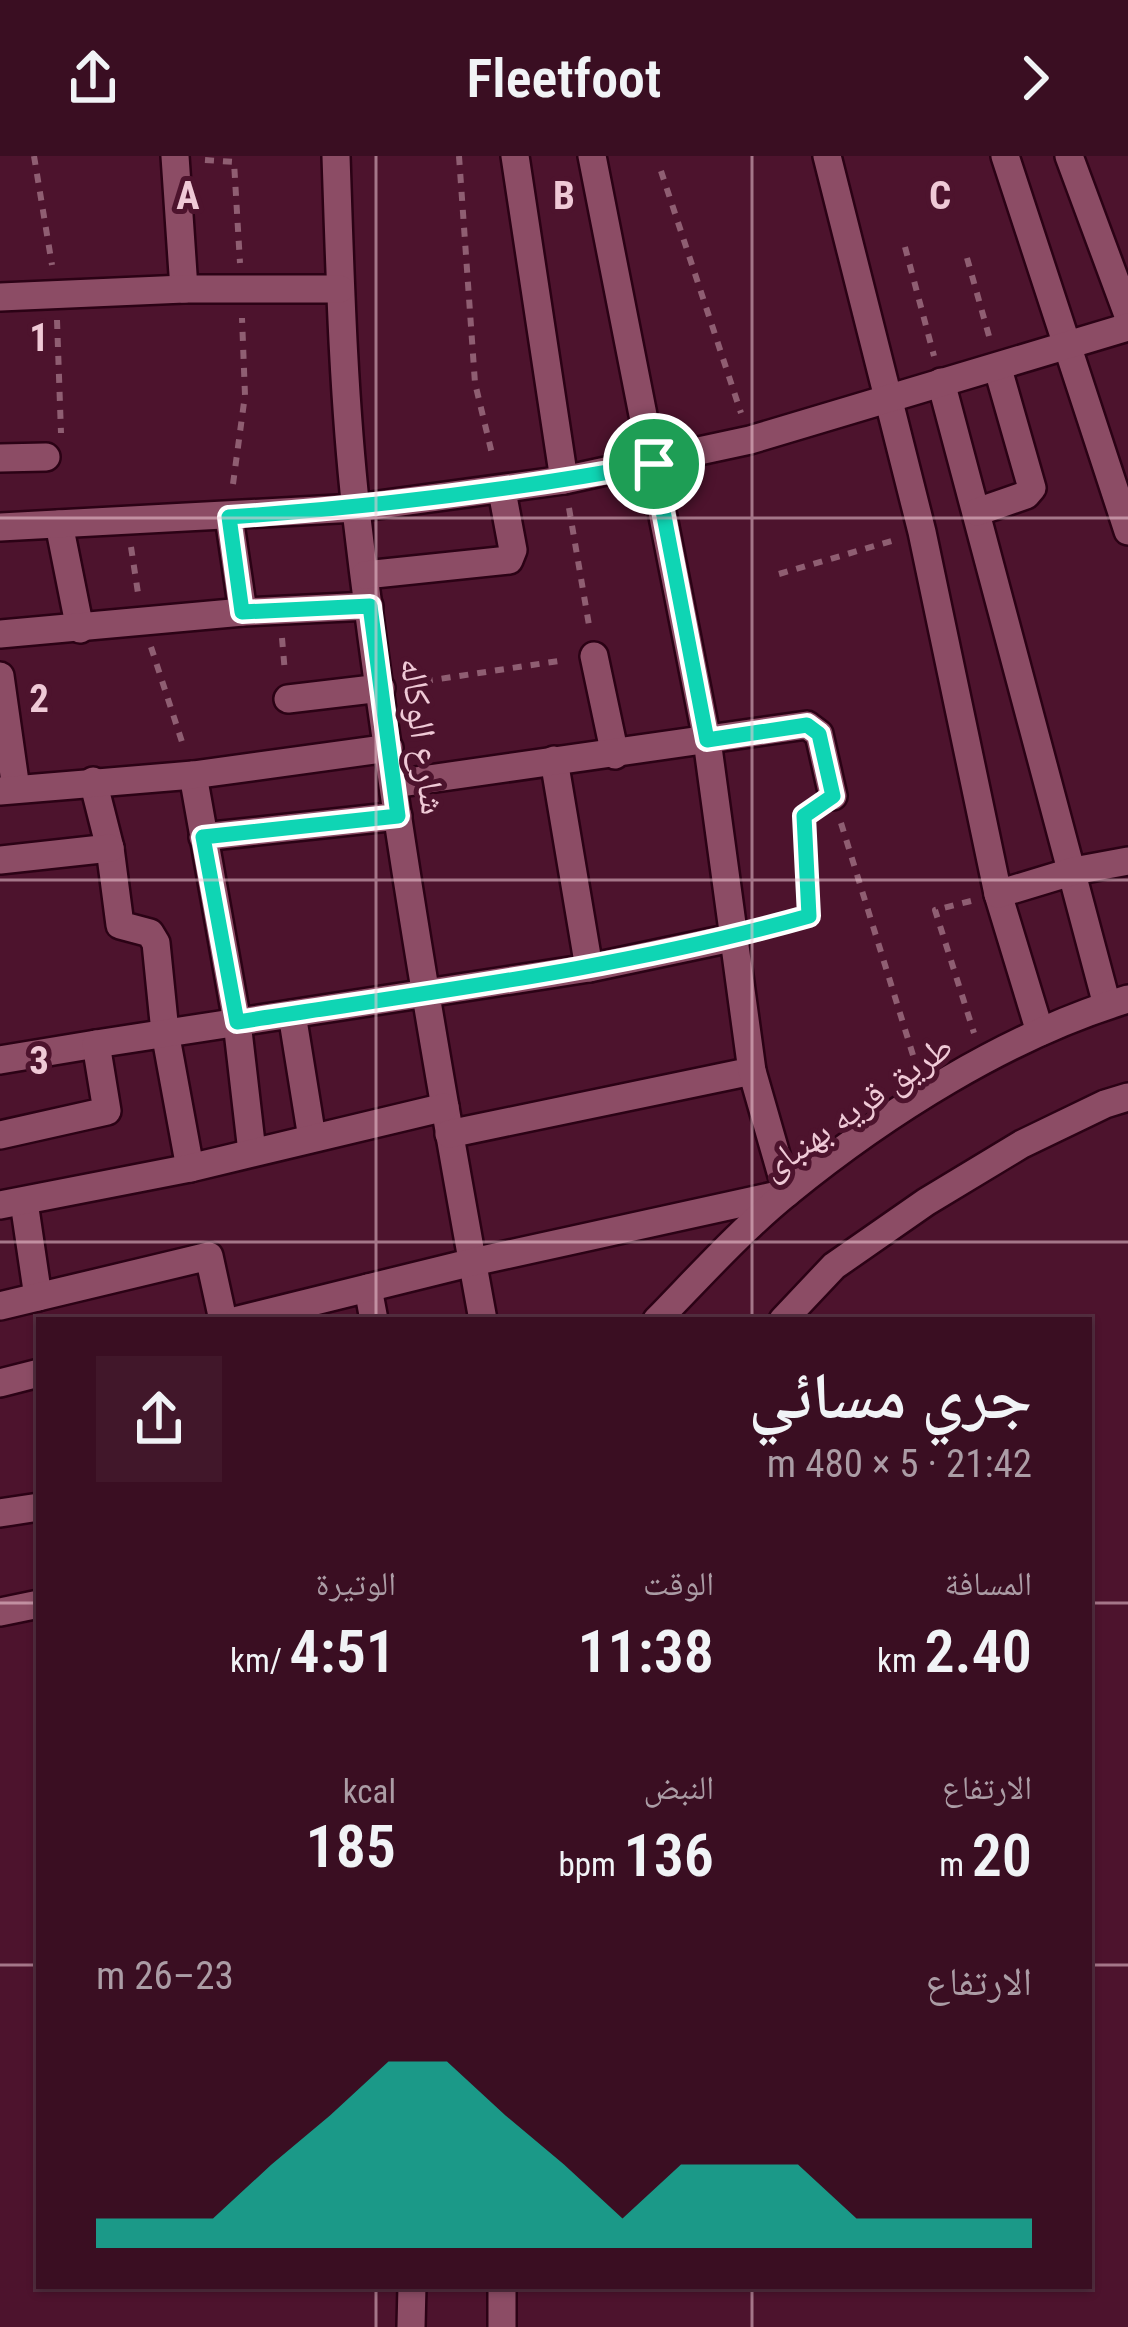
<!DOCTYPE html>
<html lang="ar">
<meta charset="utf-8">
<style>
body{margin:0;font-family:"Roboto Condensed","Noto Naskh Arabic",sans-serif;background:#41172a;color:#f1f3f6;direction:rtl;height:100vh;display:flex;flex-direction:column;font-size:45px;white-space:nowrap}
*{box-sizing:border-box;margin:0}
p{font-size:39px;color:#ab9ca5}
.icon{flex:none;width:66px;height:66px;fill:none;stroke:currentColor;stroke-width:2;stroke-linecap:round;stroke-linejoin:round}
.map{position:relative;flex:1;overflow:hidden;direction:ltr}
.drawer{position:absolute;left:36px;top:1161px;width:1056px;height:972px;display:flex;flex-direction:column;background:#3a0e22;border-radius:0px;box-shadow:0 3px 9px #0004,0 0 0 3px #542e40;direction:rtl}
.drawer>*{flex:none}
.pin{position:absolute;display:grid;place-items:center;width:102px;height:102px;color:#fff;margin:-51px;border:6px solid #fff;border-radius:50%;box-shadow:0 3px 12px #0007}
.round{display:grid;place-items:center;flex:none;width:126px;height:126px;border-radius:0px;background:#41172a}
.overview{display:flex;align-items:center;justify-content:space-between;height:204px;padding:0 60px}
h1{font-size:66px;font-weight:600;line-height:90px}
.stats{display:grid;grid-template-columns:repeat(3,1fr);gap:18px;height:204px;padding:12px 60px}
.stats div{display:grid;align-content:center}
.stats b{font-size:60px;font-weight:600}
.stats small{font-size:33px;font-weight:400}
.stats p{font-size:33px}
.chart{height:336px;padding:24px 60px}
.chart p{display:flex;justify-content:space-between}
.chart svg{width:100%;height:216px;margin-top:12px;fill:#0fd5b4;opacity:.7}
header{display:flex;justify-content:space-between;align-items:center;height:156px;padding:0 60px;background:#3a0e22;font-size:54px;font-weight:600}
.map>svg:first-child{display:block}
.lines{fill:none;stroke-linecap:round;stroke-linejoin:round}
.street-casing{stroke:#2b0215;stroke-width:32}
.path{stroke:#8f5e72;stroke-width:6;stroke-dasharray:9 9;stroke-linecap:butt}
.street{stroke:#8c4c65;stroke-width:27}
.route-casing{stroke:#fff;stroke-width:24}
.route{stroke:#0fd5b4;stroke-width:15}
.grid{fill:none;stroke:#efc9d6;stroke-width:3;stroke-opacity:0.55}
.labels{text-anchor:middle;stroke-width:10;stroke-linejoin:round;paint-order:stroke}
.street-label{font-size:36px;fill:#efc9d6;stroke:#4d132d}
.grid-label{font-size:39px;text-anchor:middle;font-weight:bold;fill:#efc9d6;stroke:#4d132d;stroke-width:10;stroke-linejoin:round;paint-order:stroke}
</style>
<header><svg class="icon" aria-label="forward" viewBox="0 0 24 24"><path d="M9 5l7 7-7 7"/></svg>Fleetfoot<svg class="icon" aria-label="share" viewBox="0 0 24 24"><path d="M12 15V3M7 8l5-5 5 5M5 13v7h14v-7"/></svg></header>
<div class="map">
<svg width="1128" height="2171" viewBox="0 0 1128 2171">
<rect width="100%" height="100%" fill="#4d132d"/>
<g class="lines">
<!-- street casing -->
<g class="street-casing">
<g id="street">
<path d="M175,0L184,133"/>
<path d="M336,0C340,118 343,237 356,354C388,626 434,896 483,1164"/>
<path d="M515,0L564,324"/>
<path d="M827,0L922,376L998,738L1040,876"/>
<path d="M1005,0L1128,375"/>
<path d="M1069,0L1128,159"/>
<path d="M0,141L184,133H340"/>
<path d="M941,226L1107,849"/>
<path d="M0,302L46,301"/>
<path d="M977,356L1026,339L1032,332L998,213"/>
<path d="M229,361L243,456"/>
<path d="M59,368L80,473"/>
<path d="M0,371L356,352L564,324L750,284L1128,171"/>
<path d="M365,419L509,404L513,394L502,335"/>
<path d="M0,478L243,456L369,450"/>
<path d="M594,500L615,599"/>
<path d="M0,520L16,633"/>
<path d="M288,543L381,532"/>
<path d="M554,604L589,812"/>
<path d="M193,619L237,866L252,996"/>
<path d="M93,625L110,692L120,769L150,777L156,787L165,876L190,1012"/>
<path d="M394,628L807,569L819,578L833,640"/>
<path d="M0,635L193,619L389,592"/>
<path d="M203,681L398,660"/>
<path d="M0,704L110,692"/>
<path d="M998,738L1074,715L1128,705"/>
<path d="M292,858L312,982"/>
<path d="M0,904L96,888"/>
<path d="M449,978L752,915"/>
<path d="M0,979L107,955L96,888L589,812L731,782"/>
<path d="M24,1046L38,1141"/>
<path d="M0,1049L190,1012L445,951"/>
<path d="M368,1132L374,1164"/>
<path d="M0,1150L209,1100L223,1164"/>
<path d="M238,1164L473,1106L787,1037L752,915L707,584L592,0"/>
<path d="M657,1164C699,1121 741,1074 788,1036C885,957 1008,879 1128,843"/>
<path d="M783,1164L834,1110L926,1046L1022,988L1105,948L1128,941"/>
<path d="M0,1227L39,1217"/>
<path d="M0,1357L39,1351"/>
<path d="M0,1456L39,1448"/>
<path d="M411,2171L412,2130"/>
<path d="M502,2171V2130"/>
</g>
</g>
<!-- path -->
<g class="path">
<path d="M34,0L52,109"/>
<path d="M459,0L475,227L493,302"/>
<path d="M205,4L234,6L240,107"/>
<path d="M661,15L741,257"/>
<path d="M905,91L934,200"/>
<path d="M967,102L989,180"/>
<path d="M57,164L61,277"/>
<path d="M233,328L245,239L242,162"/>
<path d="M569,352L590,475"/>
<path d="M131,391L138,437"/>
<path d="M779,418L895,384"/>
<path d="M282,482L285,517"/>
<path d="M151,491L184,592"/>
<path d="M406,528L565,504"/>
<path d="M841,667L917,912"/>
<path d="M971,745L935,754L974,877"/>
<path d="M764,773L809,760L804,660L811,655"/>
</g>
<!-- street -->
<use href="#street" class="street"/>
</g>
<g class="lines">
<!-- route casing -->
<g class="route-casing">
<path id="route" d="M654,308L707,584L807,569L819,578L833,640L804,660L809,760C621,813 429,836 237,866L203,681L398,660L370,450L242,456L229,361C372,351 513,334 654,308Z"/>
</g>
<!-- route -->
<use href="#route" class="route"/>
</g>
<!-- grid -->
<path class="grid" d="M376,0V1164M752,0V1164M0,362H1128M0,724H1128M0,1086H1128M0,1447H39M1089,1447H1128M0,1809H39M1089,1809H1128M376,2130V2171M752,2130V2171"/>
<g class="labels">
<!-- street labels -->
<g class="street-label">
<text transform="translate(424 580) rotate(82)" y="13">شارع الوكاله</text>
<text transform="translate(856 950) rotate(-35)" y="13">طريق قريه بهنباى</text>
</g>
</g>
<g class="grid-label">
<text x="188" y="53">A</text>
<text x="564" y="53">B</text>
<text x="940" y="53">C</text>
<text x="39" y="195">1</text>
<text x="39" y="556">2</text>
<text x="39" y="918">3</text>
</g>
</svg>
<div class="pin" style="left:654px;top:308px;background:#1e9e55"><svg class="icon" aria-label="arrive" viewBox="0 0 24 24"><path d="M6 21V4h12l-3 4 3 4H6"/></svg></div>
<section class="drawer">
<div class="overview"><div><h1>جري مسائي</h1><p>21:42 · 5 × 480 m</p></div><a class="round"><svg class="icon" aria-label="share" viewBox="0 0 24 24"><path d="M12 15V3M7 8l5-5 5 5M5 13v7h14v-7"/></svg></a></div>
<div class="stats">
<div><p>المسافة</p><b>2.40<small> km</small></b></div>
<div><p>الوقت</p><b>11:38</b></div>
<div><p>الوتيرة</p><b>4:51<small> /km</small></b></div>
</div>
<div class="stats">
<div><p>الارتفاع</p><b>20<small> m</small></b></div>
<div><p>النبض</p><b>136<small> bpm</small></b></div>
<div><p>kcal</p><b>185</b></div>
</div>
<div class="chart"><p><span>الارتفاع</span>23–26 m</p>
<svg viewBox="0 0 160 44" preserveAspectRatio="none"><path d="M0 44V38L10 38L20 38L30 27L40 17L50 6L60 6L70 17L80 27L90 38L100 27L110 27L120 27L130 38L140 38L150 38L160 38V44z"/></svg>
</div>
</section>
</div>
